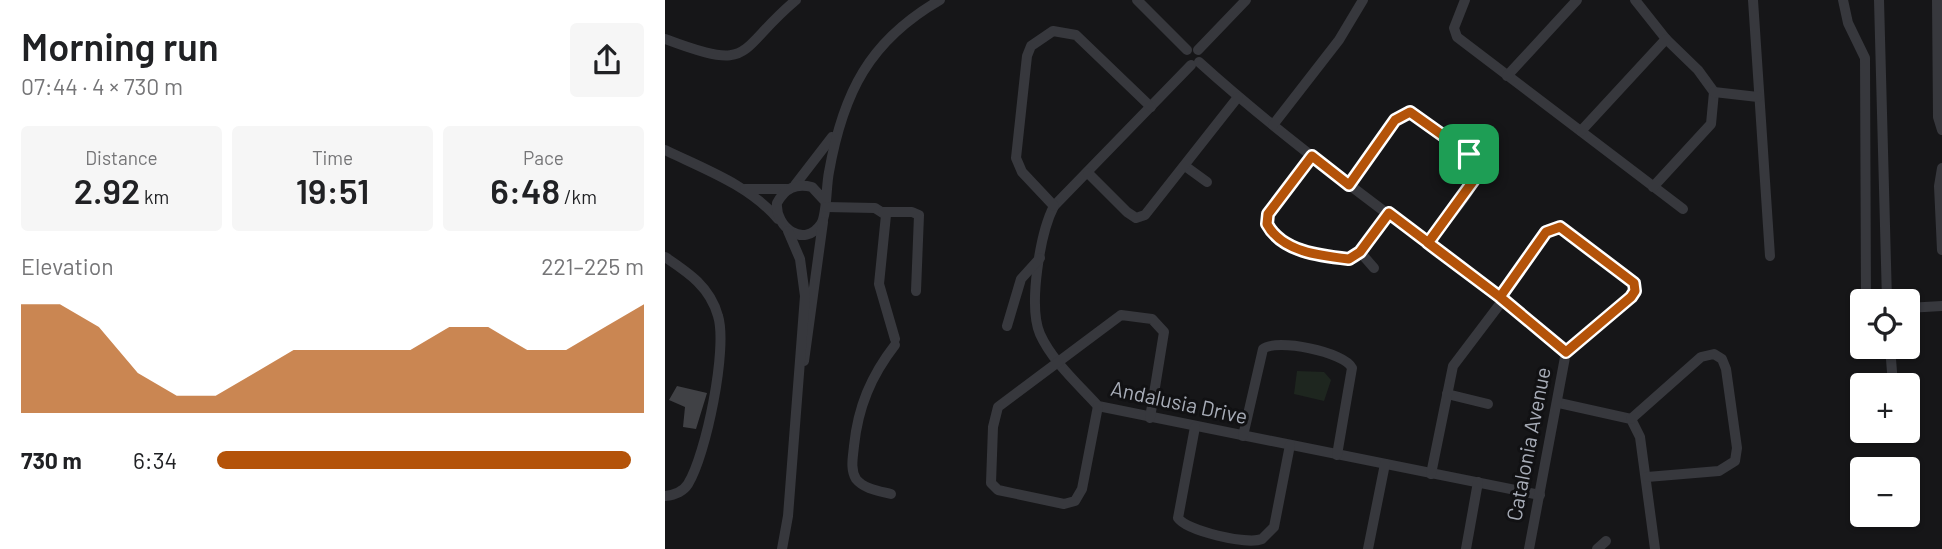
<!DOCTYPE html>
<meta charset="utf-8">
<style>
body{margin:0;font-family:Barlow,sans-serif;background:#f6f6f6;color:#202124;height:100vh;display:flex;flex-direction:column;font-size:26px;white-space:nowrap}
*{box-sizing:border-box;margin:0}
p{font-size:23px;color:#757577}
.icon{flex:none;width:38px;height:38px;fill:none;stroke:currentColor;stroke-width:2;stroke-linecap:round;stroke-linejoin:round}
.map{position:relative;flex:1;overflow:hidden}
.sheet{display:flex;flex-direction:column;background:#fff;width:665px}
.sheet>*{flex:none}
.fabs{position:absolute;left:1185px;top:289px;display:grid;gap:14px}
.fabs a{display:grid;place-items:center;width:70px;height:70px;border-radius:7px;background:#fff;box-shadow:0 2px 5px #0004;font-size:35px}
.pin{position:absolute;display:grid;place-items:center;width:60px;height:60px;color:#fff;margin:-30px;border-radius:14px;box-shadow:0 4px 10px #0006}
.round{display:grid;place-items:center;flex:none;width:74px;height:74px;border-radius:7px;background:#f6f6f6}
.headline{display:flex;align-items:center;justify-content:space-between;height:119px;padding:0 21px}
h1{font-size:38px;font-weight:600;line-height:52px}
.stats{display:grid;grid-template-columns:repeat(3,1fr);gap:10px;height:119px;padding:7px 21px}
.stats div{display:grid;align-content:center;border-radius:7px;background:#f6f6f6;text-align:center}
.stats b{font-size:35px;font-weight:600}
.stats small{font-size:19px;font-weight:400}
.stats p{font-size:19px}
.chart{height:196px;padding:14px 21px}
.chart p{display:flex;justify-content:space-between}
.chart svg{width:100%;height:126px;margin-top:7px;fill:#b45309;opacity:.7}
ul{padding:0 21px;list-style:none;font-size:23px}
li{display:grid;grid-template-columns:112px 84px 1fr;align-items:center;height:52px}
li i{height:18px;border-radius:9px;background:#b45309}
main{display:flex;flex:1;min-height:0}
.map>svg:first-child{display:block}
.green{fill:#1e261f}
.building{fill:#404145}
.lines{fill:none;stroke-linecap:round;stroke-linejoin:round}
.minor{stroke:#37383d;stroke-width:10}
.route-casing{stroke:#fff;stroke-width:14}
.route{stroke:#b45309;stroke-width:9}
.labels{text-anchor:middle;stroke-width:6;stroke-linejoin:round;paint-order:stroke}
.street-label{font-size:21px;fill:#a8adb8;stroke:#111113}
</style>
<main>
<section class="sheet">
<div class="headline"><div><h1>Morning run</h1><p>07:44 · 4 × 730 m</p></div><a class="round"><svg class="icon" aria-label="share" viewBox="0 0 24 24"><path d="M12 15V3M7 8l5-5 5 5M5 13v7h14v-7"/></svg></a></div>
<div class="stats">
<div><p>Distance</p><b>2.92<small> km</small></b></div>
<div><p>Time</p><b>19:51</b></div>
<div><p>Pace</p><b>6:48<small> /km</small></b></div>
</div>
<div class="chart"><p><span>Elevation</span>221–225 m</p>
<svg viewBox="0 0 160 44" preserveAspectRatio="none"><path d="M0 44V6L10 6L20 14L30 30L40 38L50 38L60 30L70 22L80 22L90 22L100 22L110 14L120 14L130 22L140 22L150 14L160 6V44z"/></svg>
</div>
<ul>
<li><b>730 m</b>6:34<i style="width:97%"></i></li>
</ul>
</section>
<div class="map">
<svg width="1277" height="549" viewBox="0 0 1277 549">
<rect width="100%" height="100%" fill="#161618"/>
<!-- green -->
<path class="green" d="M632,371L659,372L666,380L659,401L629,394Z"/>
<!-- building -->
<path class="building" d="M12,386L42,393L31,429L18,427L20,407L4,400Z"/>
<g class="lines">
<!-- minor -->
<g class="minor">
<path d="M472,0L522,50"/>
<path d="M800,0L789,28L792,37L1018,209"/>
<path d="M970,0L1001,39L1033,70L1049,92L1046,124L988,187"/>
<path d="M1088,0L1105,256"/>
<path d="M1178,0L1183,23L1200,58L1201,301"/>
<path d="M1214,0L1222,301"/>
<path d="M1272,0L1273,117L1277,130"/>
<path d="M0,39C91,73 69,52 131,0"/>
<path d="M533,50L581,0"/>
<path d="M534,62C650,167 781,252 901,352"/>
<path d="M526,65L389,206C375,233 363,306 375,334C387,361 414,385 433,406L875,495"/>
<path d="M842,76L912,0"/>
<path d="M1049,92L1093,97"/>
<path d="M608,125L674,40L698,0"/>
<path d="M916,131L1001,39"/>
<path d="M0,150C39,169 84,185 113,219"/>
<path d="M647,156L602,218C602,246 668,262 690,258L724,213"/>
<path d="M520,166L542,182"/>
<path d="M1277,168L1274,186L1277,250"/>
<path d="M423,173L462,212L471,218L480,215L573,97"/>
<path d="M130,185L167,137"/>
<path d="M684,185L730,120L745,112L751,114L813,165C815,186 777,225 763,242"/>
<path d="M80,189H123"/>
<path d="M159,200L147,187C131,183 120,188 112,203C110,227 139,249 156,224C162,215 161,186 164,172C178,93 204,41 275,0"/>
<path d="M389,206L357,172L351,158L362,56L366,46L388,31L411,35L486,107"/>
<path d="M161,207L210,208L221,215L214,284L230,339"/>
<path d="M218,212H247L254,215L251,291"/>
<path d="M695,252L709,268"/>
<path d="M0,257C24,273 45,287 53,316C63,348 41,455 23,484C18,492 9,495 0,496"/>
<path d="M835,297L877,236L891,227L900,228L963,276L970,286L966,297L901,352"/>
<path d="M1242,308L1277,306"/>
<path d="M342,326L356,279L375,258"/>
<path d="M1225,346L1228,385"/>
<path d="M139,361L158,222"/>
<path d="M782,394L823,404"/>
<path d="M894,403L966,419L975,437L990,549"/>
<path d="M433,406L417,489L410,501L399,504L333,490L326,483L328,427L333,407L456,315L487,319L499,332L485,418"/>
<path d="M966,419L1036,357L1049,354L1057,359L1061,369L1072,448L1070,461L1054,471L982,477"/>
<path d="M530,427L513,518C522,531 582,545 597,539L609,527L625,445"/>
<path d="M578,436L598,349C611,338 680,352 687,368L672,455"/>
<path d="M766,474L788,366L838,300"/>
<path d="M226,494C214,491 199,489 191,479C185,469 188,457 189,446C193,407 206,376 230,345"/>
<path d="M117,549L123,516L140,296L135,259L123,231"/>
<path d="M703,549L720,464"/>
<path d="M801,549L813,482"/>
<path d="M864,549L901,352"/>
<path d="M932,549L941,541"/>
</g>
</g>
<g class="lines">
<!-- route casing -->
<g class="route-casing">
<path id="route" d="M804,154L745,112L730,120L684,185L647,156L603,214L602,224C617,252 656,256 684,259L695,252L724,213L835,297L901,352L966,297L970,291L969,283L895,227L881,232L835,297L763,243L814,173L813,165L804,154"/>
</g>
<!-- route -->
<use href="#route" class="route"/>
</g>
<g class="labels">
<!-- street labels -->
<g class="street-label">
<text transform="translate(514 403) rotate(12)" y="7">Andalusia Drive</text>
<text transform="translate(864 444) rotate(-79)" y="7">Catalonia Avenue</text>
</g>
</g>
</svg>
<div class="fabs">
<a><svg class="icon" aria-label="locate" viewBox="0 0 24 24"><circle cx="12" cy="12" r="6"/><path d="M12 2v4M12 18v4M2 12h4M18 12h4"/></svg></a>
<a>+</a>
<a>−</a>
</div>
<div class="pin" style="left:804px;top:154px;background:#1e9e55"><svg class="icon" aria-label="arrive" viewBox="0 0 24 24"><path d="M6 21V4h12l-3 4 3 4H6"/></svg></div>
</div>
</main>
